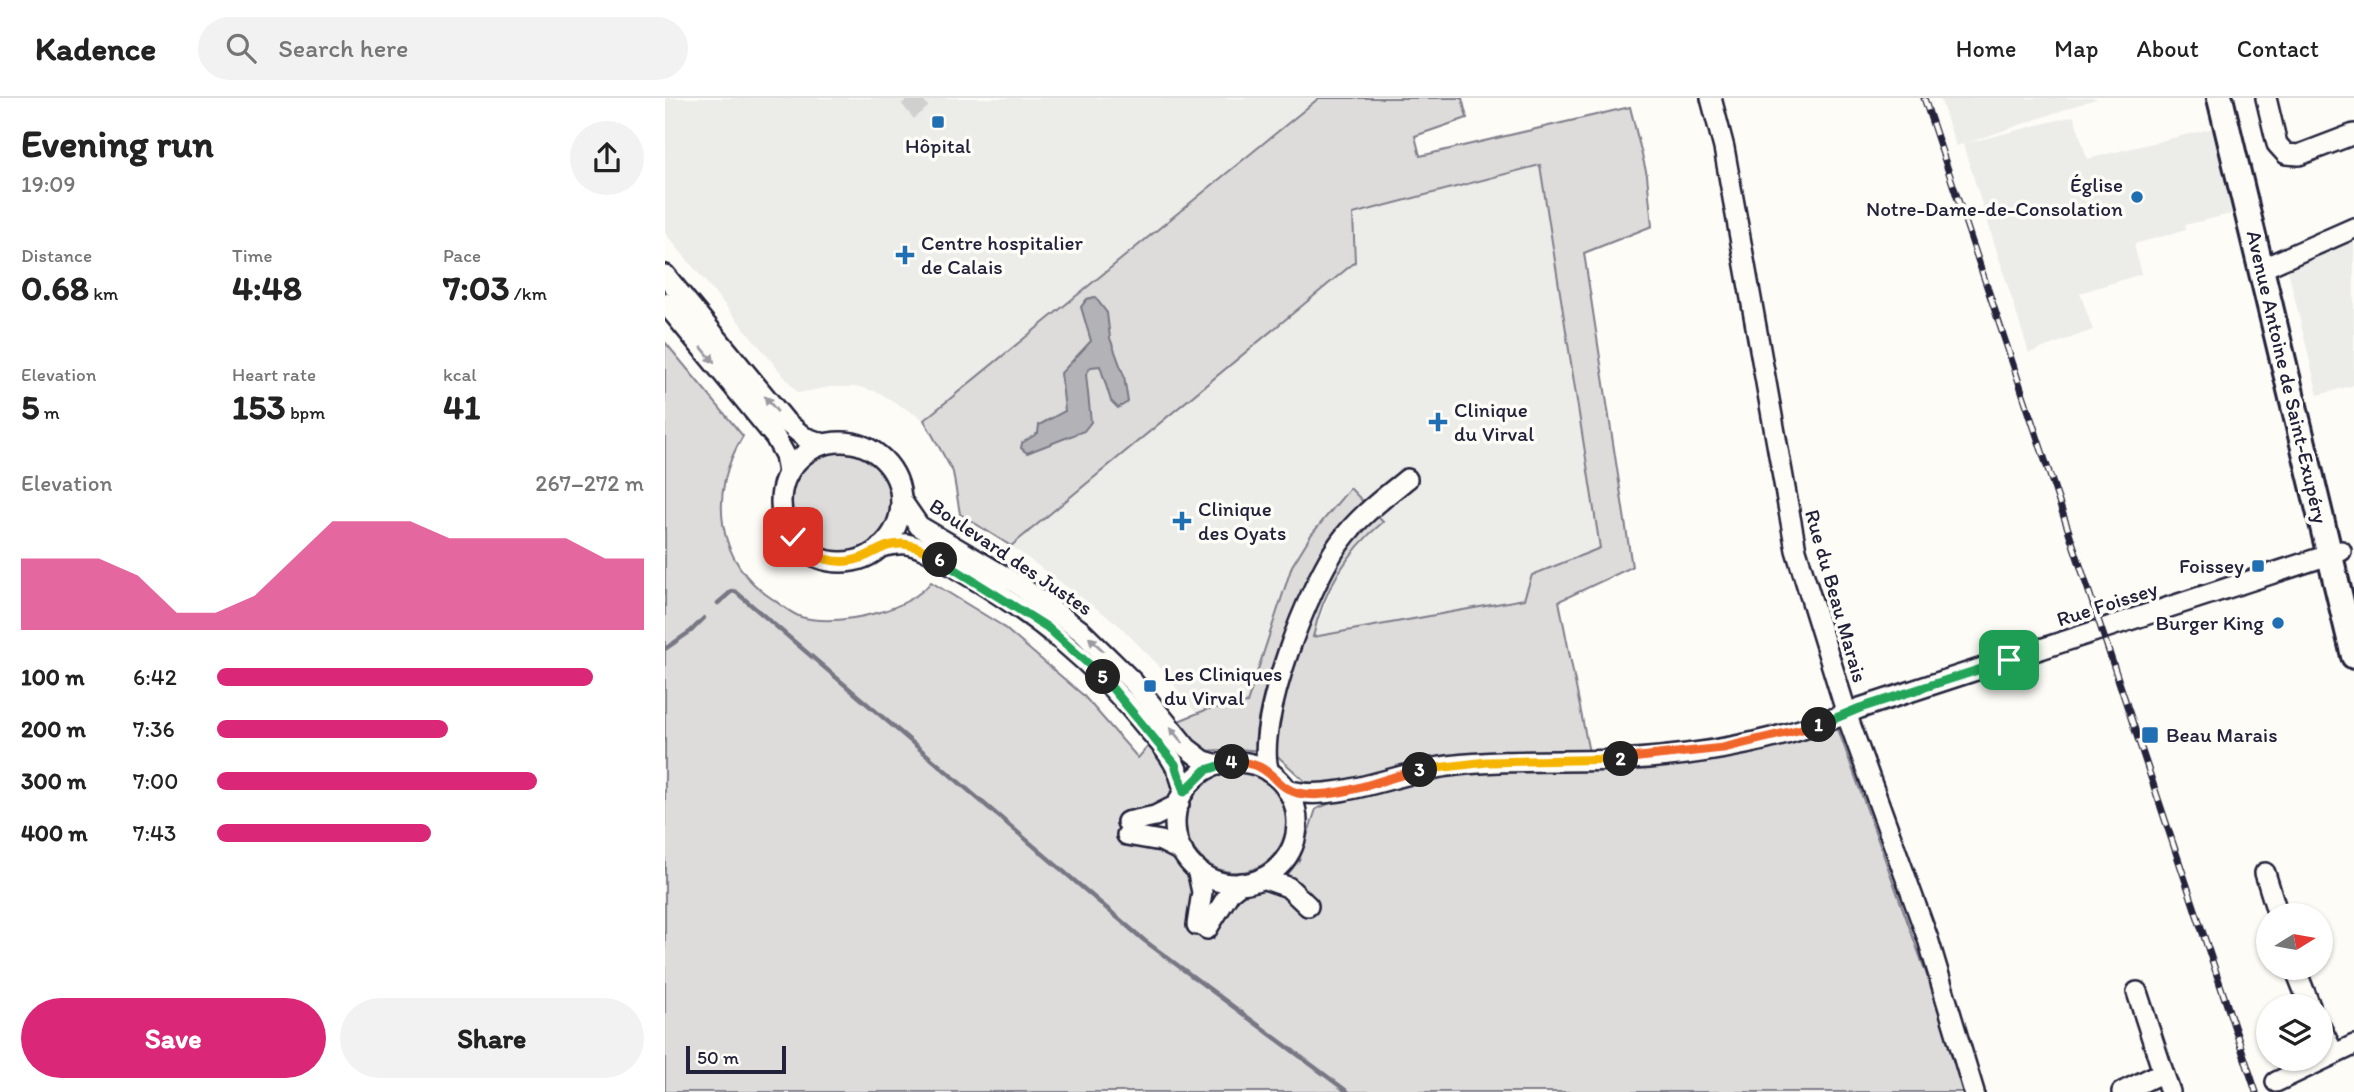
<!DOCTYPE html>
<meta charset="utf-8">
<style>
body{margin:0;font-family:Itim,sans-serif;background:#f2f2f2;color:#222;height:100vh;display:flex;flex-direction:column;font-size:26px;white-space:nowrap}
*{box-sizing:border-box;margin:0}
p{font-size:23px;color:#767676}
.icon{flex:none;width:38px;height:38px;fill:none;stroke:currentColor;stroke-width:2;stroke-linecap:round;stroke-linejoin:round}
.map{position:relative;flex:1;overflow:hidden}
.details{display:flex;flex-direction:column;background:#fff;width:665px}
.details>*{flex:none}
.needle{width:46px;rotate:79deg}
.buttons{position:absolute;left:1591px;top:805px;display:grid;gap:14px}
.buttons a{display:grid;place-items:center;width:77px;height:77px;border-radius:50%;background:#fff;box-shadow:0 2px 5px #0004;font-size:35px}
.scale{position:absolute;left:21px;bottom:18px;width:100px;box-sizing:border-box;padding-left:7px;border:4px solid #22223b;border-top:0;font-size:19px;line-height:24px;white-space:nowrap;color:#22223b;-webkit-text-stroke:5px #fdfcf7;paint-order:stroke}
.pin{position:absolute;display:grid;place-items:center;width:60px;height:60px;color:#fff;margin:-30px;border-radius:14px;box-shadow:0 4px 10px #0006}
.km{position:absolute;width:35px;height:35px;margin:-18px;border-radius:50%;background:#222;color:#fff;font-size:19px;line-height:35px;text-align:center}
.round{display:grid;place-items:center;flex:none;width:74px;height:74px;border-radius:37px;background:#f2f2f2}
.head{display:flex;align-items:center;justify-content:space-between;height:119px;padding:0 21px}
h1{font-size:38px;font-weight:800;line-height:52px}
.metrics{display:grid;grid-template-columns:repeat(3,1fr);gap:10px;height:119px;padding:7px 21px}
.metrics div{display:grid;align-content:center}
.metrics b{font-size:35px;font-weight:800}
.metrics small{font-size:19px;font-weight:400}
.metrics p{font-size:19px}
.chart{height:196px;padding:14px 21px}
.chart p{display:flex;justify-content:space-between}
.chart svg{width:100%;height:126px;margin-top:7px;fill:#db2777;opacity:.7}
.button{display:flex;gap:14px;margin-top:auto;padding:14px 21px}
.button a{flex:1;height:80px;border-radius:42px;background:#db2777;color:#fff;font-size:28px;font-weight:800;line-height:80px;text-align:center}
.button a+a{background:#f2f2f2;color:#222}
ul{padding:0 21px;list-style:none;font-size:23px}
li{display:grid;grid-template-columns:112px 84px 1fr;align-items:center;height:52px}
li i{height:18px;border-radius:9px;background:#db2777}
header{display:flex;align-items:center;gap:42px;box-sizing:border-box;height:98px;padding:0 35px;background:#fff;border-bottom:2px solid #e0e0e0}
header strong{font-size:33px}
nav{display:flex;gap:38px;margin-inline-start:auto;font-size:24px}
.search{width:490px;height:63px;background:#f2f2f2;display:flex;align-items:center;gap:18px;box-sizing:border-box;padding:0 24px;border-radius:38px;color:#767676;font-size:26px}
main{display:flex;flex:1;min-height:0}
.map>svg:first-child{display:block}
.built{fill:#ecece9}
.green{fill:#dddcdb;stroke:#807f8b;stroke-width:2}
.water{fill:#b2b2b7;stroke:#787885;stroke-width:2}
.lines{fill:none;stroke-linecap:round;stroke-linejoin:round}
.stream{stroke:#787885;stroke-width:4.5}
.minor-tunnel{stroke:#d1d0d1;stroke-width:19;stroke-dasharray:19 10;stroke-linecap:butt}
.minor-casing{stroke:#22223b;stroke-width:24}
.major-casing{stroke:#22223b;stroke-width:30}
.minor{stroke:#fdfcf7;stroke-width:19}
.major{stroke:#fdfcf7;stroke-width:24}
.rail-casing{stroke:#22223b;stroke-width:7}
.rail{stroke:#fdfcf7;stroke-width:4.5;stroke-dasharray:13;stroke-linecap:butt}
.oneway{fill:#9a9aa2}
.split-1-casing{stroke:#fff;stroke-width:14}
.split-2-casing{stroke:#fff;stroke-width:14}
.split-3-casing{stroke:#fff;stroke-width:14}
.split-4-casing{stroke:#fff;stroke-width:14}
.split-5-casing{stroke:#fff;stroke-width:14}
.split-6-casing{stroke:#fff;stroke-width:14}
.split-7-casing{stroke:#fff;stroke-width:14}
.split-1{stroke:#22a559;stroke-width:9}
.split-2{stroke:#f0652b;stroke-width:9}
.split-3{stroke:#f5b400;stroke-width:9}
.split-4{stroke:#f0652b;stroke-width:9}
.split-5{stroke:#22a559;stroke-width:9}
.split-6{stroke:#22a559;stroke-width:9}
.split-7{stroke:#f5b400;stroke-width:9}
.poi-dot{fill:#1f6fb2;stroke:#fdfcf7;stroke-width:2.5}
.labels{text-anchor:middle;stroke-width:7;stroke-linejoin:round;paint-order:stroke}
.poi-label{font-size:21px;fill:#22223b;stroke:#fdfcf7;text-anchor:start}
.street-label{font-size:21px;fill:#22223b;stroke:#fdfcf7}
</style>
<header>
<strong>Kadence</strong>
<div class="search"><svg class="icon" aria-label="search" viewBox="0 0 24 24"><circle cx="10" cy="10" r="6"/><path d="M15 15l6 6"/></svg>Search here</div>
<nav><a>Home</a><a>Map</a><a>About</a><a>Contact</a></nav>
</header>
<main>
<section class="details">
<div class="head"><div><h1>Evening run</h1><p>19:09</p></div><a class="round"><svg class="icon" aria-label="share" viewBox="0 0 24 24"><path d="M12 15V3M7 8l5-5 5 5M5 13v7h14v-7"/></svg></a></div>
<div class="metrics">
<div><p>Distance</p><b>0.68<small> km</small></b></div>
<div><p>Time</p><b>4:48</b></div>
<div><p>Pace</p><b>7:03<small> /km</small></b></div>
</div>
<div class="metrics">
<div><p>Elevation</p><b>5<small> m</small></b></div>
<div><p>Heart rate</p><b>153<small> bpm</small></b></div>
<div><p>kcal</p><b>41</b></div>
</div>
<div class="chart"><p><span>Elevation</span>267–272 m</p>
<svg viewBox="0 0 160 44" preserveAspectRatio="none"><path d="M0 44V19L10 19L20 19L30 25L40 38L50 38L60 32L70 19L80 6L90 6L100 6L110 12L120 12L130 12L140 12L150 19L160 19V44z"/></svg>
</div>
<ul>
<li><b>100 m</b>6:42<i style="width:88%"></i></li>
<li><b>200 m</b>7:36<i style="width:54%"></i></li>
<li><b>300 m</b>7:00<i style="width:75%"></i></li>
<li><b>400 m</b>7:43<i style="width:50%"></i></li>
</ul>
<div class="button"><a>Save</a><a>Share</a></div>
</section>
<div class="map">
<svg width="1689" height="994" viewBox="0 0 1689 994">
<rect width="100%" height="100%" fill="#fdfcf7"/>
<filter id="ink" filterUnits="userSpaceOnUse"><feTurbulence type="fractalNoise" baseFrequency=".0143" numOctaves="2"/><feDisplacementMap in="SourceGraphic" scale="14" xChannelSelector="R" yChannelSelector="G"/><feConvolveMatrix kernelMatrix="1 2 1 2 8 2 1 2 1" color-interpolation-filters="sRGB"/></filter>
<g filter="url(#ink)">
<!-- built -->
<g class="built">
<path d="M0,0H654L259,322L215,295L195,289H165L133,295L0,135Z"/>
<path d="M1275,0H1433L1302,45L1409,18L1422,61L1549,30L1570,115L1520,127L1521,132L1469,146L1476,176L1415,195L1428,232L1364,255L1298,46L1291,48Z"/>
<path d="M875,66L935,450L867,477L859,500L648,539L674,471L718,424L685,391L646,437L627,468L582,605L531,615L493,567L454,527L346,448L690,164L688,116Z"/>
<path d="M1689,142V287L1653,297L1623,172Z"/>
</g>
<!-- green -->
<g class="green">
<path d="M654,0H797L802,20L750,38L755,58L965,9L982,77L987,128L919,155L967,469L894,503L927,670L1110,647L1173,631L1283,936L1300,994H0V244L78,338C43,394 50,465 109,502C117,508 127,516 136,519C162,526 190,521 215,514C233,509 254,499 266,484L336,527L418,597L473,660L486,645C503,664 516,687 498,709L455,716L457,744L505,754L525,777L530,792L523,828L547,836L574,797L612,790L634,762L651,711L683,698L644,687L608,654L574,651L538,653L511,624L543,611L582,605L627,468L646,437L685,390L718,424C682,454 658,493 648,539L859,501L867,477L935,450L875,67L688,116L690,164L346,448L295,416L288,374L259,322Z"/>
<circle cx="176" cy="403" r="51"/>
<circle cx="571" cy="724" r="50"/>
</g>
<!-- water -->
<path class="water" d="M430,199L442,215L445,240L459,278L463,304L453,310L446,303L435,268L426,269L421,276L426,324L419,333L362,355L356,350L357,345L373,335L374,327L400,313L396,275L426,243L416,209L422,201Z"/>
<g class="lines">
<!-- stream -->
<g class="stream">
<path d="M53,505L67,493L71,494L480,843L683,994"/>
<path d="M0,551L26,533L39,520"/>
</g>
<!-- minor-tunnel -->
<path class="minor-tunnel" d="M244,0L258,17"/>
<!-- minor casing -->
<g class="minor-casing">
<g id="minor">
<path d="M1046,0L1059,50L1131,452L1185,626L1263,841L1309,994"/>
<path d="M1601,0L1612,46L1621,56L1634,57L1689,36"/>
<path d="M1596,171L1689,130"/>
<path d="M0,177L121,324L139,339L159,346"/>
<path d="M0,205L110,339L120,357L123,375"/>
<circle cx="176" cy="404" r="60"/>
<path d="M236,402L254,428L354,487L416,533L468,584L522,650L539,663L553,667"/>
<path d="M215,449C224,447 233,445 242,446C262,450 282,465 299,475C371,517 430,565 482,630C499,649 515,668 519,694"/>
<circle cx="571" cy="725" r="61"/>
<path d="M604,674C588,627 646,482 676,443C694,418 719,400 742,381"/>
<path d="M622,692C669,706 734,674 783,668C839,661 896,664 953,662C1035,658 1119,643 1195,610L1676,453"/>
<path d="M462,724L490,718L514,706"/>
<path d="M462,737L496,743L518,754"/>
<path d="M532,771L537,794L532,827"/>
<path d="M1600,775L1613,817"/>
<path d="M597,780L623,789L643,808"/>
<path d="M542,831L565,794L576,785"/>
<path d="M1630,870L1645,908"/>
<path d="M1656,930L1669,956"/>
<path d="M1498,974L1505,994"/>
<path d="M1611,984L1689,947"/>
<path d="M1457,994L1498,974L1472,894"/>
</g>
</g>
<!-- major casing -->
<g class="major-casing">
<path id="major" d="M1555,0L1689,558"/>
</g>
<!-- minor -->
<use href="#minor" class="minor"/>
<!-- major -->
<use href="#major" class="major"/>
<!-- rail casing -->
<g class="rail-casing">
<path id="rail" d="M1259,0L1591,994"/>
</g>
<!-- rail -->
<use href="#rail" class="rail"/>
</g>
<!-- one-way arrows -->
<defs><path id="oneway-solid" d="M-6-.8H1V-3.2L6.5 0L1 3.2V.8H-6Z" transform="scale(1.75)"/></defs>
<g class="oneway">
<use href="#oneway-solid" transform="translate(43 257) rotate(50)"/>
<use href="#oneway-solid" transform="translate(106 306) rotate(-130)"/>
<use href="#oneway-solid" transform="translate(431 546) rotate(-137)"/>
<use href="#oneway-solid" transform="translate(511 637) rotate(-130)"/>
</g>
</g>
<g class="lines" filter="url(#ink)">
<!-- split-1 casing -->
<g class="split-1-casing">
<path id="split-1" d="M1154,627L1195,610L1344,562"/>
</g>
<!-- split-2 casing -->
<g class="split-2-casing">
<path id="split-2" d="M956,661L1058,650L1154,627"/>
</g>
<!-- split-3 casing -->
<g class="split-3-casing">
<path id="split-3" d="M755,672L822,664L956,661"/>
</g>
<!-- split-4 casing -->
<g class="split-4-casing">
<path id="split-4" d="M567,664C608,663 608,689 633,695C672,703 718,680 755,672"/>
</g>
<!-- split-5 casing -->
<g class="split-5-casing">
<path id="split-5" d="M438,579L510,666L519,694L541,672L567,664"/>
</g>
<!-- split-6 casing -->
<g class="split-6-casing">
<path id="split-6" d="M275,462L382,529L438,579"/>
</g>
<!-- split-7 casing -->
<g class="split-7-casing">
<path id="split-7" d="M128,439C145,461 175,470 201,458C213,453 221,446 236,446C250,446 263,455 275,462"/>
</g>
<!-- split-1 -->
<use href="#split-1" class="split-1"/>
<!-- split-2 -->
<use href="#split-2" class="split-2"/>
<!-- split-3 -->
<use href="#split-3" class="split-3"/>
<!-- split-4 -->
<use href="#split-4" class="split-4"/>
<!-- split-5 -->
<use href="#split-5" class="split-5"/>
<!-- split-6 -->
<use href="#split-6" class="split-6"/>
<!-- split-7 -->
<use href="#split-7" class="split-7"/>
</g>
<!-- markers -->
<g class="poi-dot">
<rect x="266" y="17" width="14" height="14" rx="3.5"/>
<circle cx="1472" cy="99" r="7"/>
<path d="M236.5 146.5h7v7h7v7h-7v7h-7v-7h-7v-7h7z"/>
<path d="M769.5 313.5h7v7h7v7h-7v7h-7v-7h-7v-7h7z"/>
<path d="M513.5 412.5h7v7h7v7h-7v7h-7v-7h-7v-7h7z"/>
<rect x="1586" y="461" width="14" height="14" rx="3.5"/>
<circle cx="1613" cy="525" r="7"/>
<rect x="478" y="581" width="14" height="14" rx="3.5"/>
<rect x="1476" y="628" width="18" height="18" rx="3.5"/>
</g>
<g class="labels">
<!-- poi labels -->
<g class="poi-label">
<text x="273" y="55" text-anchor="middle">Hôpital</text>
<text x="1458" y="94" text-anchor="end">Église<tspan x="1458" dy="24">Notre-Dame-de-Consolation</tspan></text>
<text x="256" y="152">Centre hospitalier<tspan x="256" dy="24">de Calais</tspan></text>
<text x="789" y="319">Clinique<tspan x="789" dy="24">du Virval</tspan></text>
<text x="533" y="418">Clinique<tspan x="533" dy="24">des Oyats</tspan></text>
<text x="1579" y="475" text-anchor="end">Foissey</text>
<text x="1599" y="532" text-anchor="end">Burger King</text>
<text x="499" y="583">Les Cliniques<tspan x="499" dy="24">du Virval</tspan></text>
<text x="1501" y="644">Beau Marais</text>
</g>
<!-- street labels -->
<g class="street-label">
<text transform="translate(1622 279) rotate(77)" y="7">Avenue Antoine de Saint-Exupéry</text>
<text transform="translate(346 459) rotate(34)" y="7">Boulevard des Justes</text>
<text transform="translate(1171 498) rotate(74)" y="7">Rue du Beau Marais</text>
<text transform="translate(1442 506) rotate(-18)" y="7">Rue Foissey</text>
</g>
</g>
</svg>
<div class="buttons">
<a><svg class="needle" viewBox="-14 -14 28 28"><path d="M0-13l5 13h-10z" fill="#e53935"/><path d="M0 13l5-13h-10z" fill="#767676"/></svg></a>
<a><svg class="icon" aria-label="layers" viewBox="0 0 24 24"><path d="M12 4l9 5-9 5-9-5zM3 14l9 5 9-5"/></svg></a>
</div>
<div class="scale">50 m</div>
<div class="pin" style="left:1344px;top:562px;background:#1e9e55"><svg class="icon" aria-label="arrive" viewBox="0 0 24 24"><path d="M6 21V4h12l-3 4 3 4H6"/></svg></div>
<div class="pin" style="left:128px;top:439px;background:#d93025"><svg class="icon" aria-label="check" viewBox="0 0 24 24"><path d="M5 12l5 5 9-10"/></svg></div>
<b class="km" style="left:1154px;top:627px">1</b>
<b class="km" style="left:956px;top:661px">2</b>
<b class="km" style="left:755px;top:672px">3</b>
<b class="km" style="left:567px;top:664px">4</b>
<b class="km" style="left:438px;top:579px">5</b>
<b class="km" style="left:275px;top:462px">6</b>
</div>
</main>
